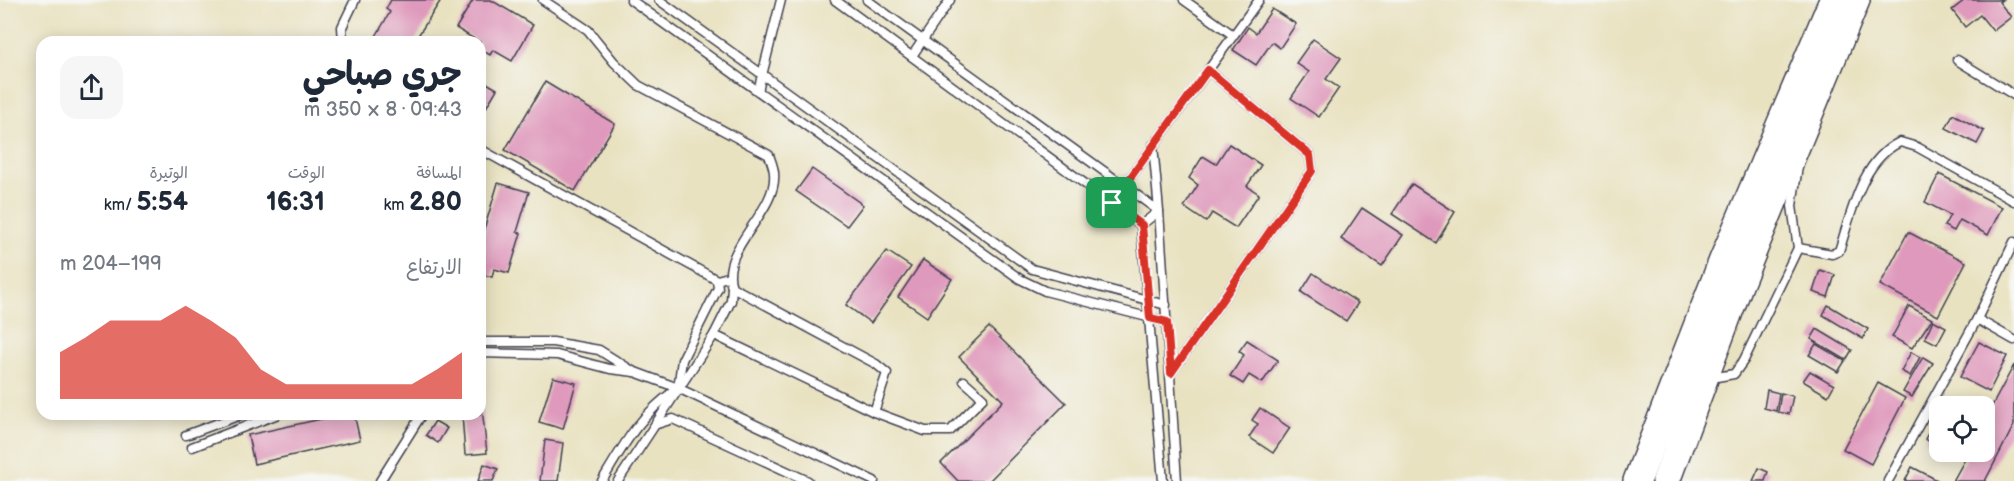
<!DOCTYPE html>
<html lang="ar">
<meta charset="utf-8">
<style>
body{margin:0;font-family:"Balsamiq Sans","Playpen Sans Arabic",sans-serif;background:#f6f6f7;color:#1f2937;direction:rtl;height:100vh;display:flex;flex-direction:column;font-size:22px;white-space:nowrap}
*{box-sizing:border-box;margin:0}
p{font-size:20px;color:#747a83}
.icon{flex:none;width:33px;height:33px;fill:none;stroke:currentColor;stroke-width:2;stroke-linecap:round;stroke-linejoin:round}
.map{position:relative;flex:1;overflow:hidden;direction:ltr}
.panel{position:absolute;left:36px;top:36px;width:450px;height:384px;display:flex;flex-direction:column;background:#fff;border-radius:18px;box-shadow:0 3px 15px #0003;direction:rtl}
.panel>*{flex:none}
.tools{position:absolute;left:1929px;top:396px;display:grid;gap:12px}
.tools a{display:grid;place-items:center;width:66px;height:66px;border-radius:12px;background:#fff;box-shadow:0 3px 15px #0003;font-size:30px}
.pin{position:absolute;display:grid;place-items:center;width:51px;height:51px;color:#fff;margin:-26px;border-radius:12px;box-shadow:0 3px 9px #0006}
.round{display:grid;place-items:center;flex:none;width:63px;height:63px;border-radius:18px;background:#f6f6f7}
.headline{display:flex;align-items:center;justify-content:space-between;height:102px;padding:0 24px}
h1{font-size:33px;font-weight:700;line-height:45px}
.figures{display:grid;grid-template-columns:repeat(3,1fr);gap:9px;height:102px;padding:6px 24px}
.figures div{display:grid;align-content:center}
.figures b{font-size:26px;font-weight:700}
.figures small{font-size:16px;font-weight:400}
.figures p{font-size:16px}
.chart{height:168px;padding:12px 24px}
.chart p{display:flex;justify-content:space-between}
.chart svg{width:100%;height:108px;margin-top:6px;fill:#d93025;opacity:.7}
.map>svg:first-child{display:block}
.building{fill:#df99bc}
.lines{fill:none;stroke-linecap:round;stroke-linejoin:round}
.service-casing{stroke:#403f4f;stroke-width:11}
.trunk-casing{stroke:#403f4f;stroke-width:30}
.service{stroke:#fff;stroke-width:8}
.trunk{stroke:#fff;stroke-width:27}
.route-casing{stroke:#fff;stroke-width:12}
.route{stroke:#d93025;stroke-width:8}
</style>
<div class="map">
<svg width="2014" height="481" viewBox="0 0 2014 481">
<rect width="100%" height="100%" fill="#f6f6f2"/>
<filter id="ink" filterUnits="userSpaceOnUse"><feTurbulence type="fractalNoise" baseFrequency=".0167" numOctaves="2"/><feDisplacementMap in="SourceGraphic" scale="12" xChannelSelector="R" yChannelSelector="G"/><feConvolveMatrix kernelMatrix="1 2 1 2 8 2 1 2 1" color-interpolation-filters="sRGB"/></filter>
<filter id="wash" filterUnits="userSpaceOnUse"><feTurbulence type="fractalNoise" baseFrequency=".008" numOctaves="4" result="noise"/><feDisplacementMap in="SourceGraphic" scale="24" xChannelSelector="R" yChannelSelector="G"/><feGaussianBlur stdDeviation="1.35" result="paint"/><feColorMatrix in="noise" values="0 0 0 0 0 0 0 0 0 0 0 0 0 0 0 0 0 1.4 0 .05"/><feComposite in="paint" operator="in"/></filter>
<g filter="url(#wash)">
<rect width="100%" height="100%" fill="#e9e2c1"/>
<g id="blocks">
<!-- building -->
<g class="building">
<path d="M391,0H441L414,42H382L375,38L390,12L386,9Z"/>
<path d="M473,0H491L533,25L512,61L493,50L490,55L480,49V42H475L476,40L456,28Z"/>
<path d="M1965,0H2002L1999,2L2011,17L1993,31L1980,15L1965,27L1952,10Z"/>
<path d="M1272,9L1296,24L1280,48L1272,42L1256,65L1233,50L1248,27L1256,33Z"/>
<path d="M1313,39L1341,58L1326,79L1339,88L1319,117L1291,98L1309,72L1296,63Z"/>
<path d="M480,79L497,89L480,118Z"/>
<path d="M545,82L615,124L575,191L505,150Z"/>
<path d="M1953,114L1984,131L1977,144L1946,128Z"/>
<path d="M1229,144L1261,165L1247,186L1259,194L1236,228L1212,213L1206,222L1184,207L1198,185L1189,178L1203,156L1216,164Z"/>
<path d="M812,169L863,205L847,226L796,191Z"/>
<path d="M1939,174L2002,207L1988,235L1960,220L1954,231L1944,226L1950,215L1925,202Z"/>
<path d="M498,183L529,192L517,232L521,233L509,273L494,269L492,277L480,274V243Z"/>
<path d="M1412,184L1455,212L1436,243L1392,214Z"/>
<path d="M1362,208L1403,235L1382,266L1341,239Z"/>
<path d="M1908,232L1966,262L1938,316L1880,285Z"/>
<path d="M887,251L911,267L871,323L846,305Z"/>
<path d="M923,260L952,279L927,317L898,297Z"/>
<path d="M1820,270L1835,275L1828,297L1813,292Z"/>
<path d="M1313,273L1358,303L1346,321L1301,292Z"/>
<path d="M1828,305L1868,329L1863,339L1823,315Z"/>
<path d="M1909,306L1932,319L1912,348L1892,337Z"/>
<path d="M1933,320L1946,327L1937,344L1925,338Z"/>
<path d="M989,327L1066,403L989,481H958L941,463L1003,401L959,357Z"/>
<path d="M1817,329L1852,350L1846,360L1811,339Z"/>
<path d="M1247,340L1278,360L1262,383L1249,375L1243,384L1230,376L1244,355L1239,351Z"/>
<path d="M1979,342L2007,356L1989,392L1960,377Z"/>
<path d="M1816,344L1845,361L1838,372L1809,355Z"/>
<path d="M1911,352L1920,357L1910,376L1901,371Z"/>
<path d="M1923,357L1933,363L1912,397L1903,392Z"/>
<path d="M2014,365V425L1985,481H1953L1969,452H1984V421Z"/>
<path d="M1810,371L1834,385L1828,396L1803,381Z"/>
<path d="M553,377L576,383L563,429L539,422Z"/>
<path d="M1878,383L1905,398L1871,464L1843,449Z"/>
<path d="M480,390L487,453L465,455L462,414H480Z"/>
<path d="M1767,390L1779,393L1776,411L1764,408Z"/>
<path d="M1781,393L1793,396L1789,414L1778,412Z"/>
<path d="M1260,408L1290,428L1273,453L1249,437L1258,424L1252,420Z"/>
<path d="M1940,412V447L1925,439Z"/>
<path d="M344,414H354L360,440L254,464L248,435Z"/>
<path d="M435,421L447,428L438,443L426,435Z"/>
<path d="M545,440L563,443L558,481H540Z"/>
<path d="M484,464L498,469L493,481H478Z"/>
<path d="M1912,467L1939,481H1905Z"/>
<path d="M1759,468L1768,472L1765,481H1753Z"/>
</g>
</g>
</g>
<g filter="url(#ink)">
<use href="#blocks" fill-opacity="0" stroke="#403f4f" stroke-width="1.5"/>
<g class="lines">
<!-- service casing -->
<g class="service-casing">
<g id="service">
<path d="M543,0L588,30L614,62L638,85L769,155C771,161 774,168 774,173C778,212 718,249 732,287L876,364L887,373L874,412"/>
<path d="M631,0L1020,279L1045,291L1167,322"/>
<path d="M659,0L1032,269L1166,305"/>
<path d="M835,0L1141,225L1163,481"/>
<path d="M867,0L1159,211L1177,481"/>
<path d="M1184,0L1233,35"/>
<path d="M343,42L342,27L355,0"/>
<path d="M912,56L950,0"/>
<path d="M1957,60L2014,95"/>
<path d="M758,91L781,0"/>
<path d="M480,149L717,280L728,277"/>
<path d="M1112,203L1259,0"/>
<path d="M1141,225L1159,211L1153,145"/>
<path d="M1798,248L1832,254L1839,251C1852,212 1861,161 1900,142L1917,147L2014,201"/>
<path d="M1977,319L2014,340"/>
<path d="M714,335L874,412L925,431H950L983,398L964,381"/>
<path d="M480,342H553L599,350L634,372"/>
<path d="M480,353L557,355L610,369L635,372L678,388L874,481"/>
<path d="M1171,373L1312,171L1310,155L1208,70"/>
<path d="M1711,378L1734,374L1744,360L1798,248L1792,206L1798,166"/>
<path d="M657,424L673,419L808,481"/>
<path d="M186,435L243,414"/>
<path d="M192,447L278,414"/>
<path d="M380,481L422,414"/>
<path d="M602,481C626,441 639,416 678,388L682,360L718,288L717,280"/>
<path d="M618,481L714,335L731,301L732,287"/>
<path d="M1888,481L1977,319L2014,242"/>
</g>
</g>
<!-- trunk casing -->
<g class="trunk-casing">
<g id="trunk">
<path d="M1637,481L1723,260L1833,0"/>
<path d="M1666,481L1739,285L1856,0"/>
</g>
</g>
<!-- service -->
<use href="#service" class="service"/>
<!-- trunk -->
<use href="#trunk" class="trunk"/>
</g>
</g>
<g class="lines" filter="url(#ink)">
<!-- route casing -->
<g class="route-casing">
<path id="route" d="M1208,70L1310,155L1312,171L1171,373L1167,322L1150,318L1142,225L1112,203Z"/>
</g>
<!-- route -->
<use href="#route" class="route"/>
</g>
</svg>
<div class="tools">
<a><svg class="icon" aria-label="locate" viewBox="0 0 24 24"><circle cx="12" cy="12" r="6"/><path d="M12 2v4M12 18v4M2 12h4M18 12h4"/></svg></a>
</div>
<div class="pin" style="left:1112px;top:203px;background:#1e9e55"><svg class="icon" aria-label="arrive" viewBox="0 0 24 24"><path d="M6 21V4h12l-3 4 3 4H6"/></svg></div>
<section class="panel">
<div class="headline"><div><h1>جري صباحي</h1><p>09:43 · 8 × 350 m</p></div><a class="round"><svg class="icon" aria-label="share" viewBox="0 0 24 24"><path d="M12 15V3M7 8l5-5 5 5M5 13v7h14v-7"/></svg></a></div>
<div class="figures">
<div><p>المسافة</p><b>2.80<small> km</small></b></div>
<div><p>الوقت</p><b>16:31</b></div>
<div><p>الوتيرة</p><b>5:54<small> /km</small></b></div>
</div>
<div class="chart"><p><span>الارتفاع</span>199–204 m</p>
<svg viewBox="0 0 160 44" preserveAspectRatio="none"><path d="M0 44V25L10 19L20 12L30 12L40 12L50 6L60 12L70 19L80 32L90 38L100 38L110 38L120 38L130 38L140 38L150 32L160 25V44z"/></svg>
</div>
</section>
</div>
